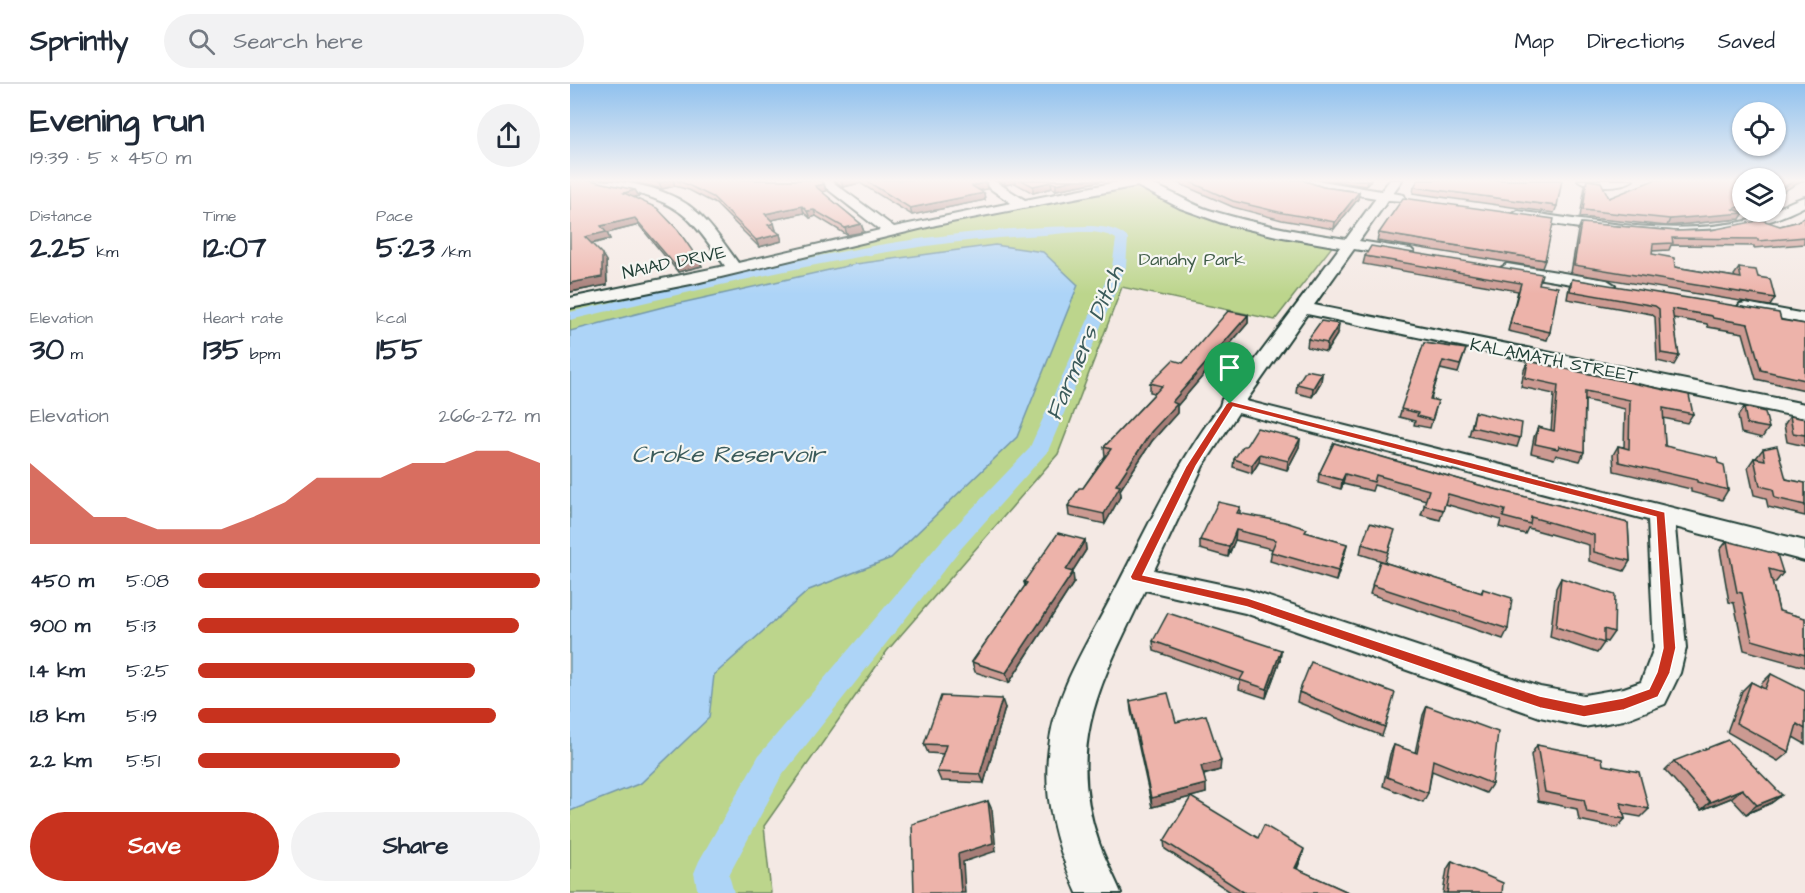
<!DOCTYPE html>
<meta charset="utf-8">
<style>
body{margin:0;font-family:"Architects Daughter",sans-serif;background:#f2f2f3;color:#1f2937;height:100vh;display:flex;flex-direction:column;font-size:22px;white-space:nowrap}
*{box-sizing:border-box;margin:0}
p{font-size:20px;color:#747a83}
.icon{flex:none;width:33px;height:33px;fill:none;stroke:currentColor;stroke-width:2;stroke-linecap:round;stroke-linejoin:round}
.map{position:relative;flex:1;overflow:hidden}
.drawer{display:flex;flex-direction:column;background:#fff;width:570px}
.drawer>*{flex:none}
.tools{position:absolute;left:1162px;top:18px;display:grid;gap:12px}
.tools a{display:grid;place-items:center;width:54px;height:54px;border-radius:50%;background:#fff;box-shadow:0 2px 4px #0004;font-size:30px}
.pin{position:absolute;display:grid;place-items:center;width:51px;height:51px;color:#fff;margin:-62px -26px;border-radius:50% 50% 50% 0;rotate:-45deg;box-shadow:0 0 6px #0007}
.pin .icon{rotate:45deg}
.round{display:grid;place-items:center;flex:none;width:63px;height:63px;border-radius:32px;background:#f2f2f3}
.head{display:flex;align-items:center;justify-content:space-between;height:102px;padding:0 30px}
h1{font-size:33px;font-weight:800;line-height:45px}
.figures{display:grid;grid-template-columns:repeat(3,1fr);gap:9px;height:102px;padding:6px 30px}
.figures div{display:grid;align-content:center}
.figures b{font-size:30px;font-weight:800}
.figures small{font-size:16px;font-weight:400}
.figures p{font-size:16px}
.chart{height:168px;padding:12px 30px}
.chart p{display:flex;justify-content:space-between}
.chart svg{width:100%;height:108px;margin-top:6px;fill:#c8321e;opacity:.7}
.primary-button{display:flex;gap:12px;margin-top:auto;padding:12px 30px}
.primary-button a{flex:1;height:69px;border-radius:36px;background:#c8321e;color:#fff;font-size:24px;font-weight:800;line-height:69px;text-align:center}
.primary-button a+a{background:#f2f2f3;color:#1f2937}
ul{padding:0 30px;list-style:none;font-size:20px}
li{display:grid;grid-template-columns:96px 72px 1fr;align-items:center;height:45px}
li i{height:15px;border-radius:8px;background:#c8321e}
header{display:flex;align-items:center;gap:36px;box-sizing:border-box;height:84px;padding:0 30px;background:#fff;border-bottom:2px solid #e0e1e3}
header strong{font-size:28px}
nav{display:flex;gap:33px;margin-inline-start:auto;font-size:21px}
.search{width:420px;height:54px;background:#f2f2f3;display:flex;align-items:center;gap:15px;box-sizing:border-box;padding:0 21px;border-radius:33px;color:#747a83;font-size:22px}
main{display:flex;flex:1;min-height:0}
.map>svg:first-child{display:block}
.green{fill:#bcd58c;stroke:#6e8960;stroke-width:1.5}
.water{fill:#add4f7;stroke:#7498a9;stroke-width:1.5}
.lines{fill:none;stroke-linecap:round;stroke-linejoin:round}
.canal{fill:#add4f7;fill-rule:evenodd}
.minor-casing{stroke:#1f3d34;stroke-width:4}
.minor{fill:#f6f6f2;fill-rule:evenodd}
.wall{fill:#cc9a92;stroke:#1f3d34;stroke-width:1.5}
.shaded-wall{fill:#a67d77;stroke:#1f3d34;stroke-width:1.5}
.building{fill:#edb3aa;stroke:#1f3d34;stroke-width:1.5}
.route{fill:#c8321e;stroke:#fff;stroke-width:1.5;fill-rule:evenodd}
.labels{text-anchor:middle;stroke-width:4.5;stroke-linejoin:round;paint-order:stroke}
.far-park-label{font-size:18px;fill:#3e5b46;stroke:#f6f6f2}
.far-street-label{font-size:18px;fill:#1f3d34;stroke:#f6f6f2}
.water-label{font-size:24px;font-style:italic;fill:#3b5b5b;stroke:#f6f6f2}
</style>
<header>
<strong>Sprintly</strong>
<div class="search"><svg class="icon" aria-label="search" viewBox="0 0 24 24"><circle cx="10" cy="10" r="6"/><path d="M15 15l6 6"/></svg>Search here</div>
<nav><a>Map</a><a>Directions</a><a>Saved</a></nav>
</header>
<main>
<section class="drawer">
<div class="head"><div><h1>Evening run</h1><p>19:39 · 5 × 450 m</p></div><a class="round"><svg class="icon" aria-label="share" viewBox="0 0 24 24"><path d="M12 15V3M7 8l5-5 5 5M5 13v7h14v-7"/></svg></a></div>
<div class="figures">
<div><p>Distance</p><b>2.25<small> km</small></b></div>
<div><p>Time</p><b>12:07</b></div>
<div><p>Pace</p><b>5:23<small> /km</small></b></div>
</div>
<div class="figures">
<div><p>Elevation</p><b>30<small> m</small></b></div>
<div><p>Heart rate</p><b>135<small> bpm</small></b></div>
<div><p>kcal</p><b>155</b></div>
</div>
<div class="chart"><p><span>Elevation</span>266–272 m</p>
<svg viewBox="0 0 160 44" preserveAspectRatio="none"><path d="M0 44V11L10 22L20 33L30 33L40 38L50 38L60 38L70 33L80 27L90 17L100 17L110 17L120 11L130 11L140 6L150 6L160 11V44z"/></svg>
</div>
<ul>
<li><b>450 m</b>5:08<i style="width:100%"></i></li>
<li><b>900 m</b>5:13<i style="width:94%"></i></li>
<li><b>1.4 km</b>5:25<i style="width:81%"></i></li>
<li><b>1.8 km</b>5:19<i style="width:87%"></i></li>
<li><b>2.2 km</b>5:51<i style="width:59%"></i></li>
</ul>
<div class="primary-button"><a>Save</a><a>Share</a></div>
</section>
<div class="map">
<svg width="1235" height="809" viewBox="0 0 1235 809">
<rect width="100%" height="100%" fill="#f4e9e4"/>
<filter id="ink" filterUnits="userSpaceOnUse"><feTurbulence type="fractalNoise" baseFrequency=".0167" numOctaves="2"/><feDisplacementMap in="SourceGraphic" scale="12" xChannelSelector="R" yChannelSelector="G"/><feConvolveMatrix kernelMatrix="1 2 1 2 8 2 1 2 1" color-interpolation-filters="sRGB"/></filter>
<g filter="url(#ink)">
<!-- green -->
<path class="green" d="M566,101L618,128L652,139L764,160L705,236L552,203L488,370L317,567L194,742L201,809H0V223L332,148Z"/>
<!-- water -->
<path class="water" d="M425,161L473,168L508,201L447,353L321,474L239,506L144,591L139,634L71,699L0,727V247L93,223L286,180Z"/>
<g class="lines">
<!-- canal -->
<path class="canal" d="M522,142C535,143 549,145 558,154L556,183L478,367L388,468L211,693L159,791L164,809H128L124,789L129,777L189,671L372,456L459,365L542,183L546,155C526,143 496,150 474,151C313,159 157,200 0,236V228C172,188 345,142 522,142Z"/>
<!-- minor casing -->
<g class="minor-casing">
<g id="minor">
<path d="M15,96C53,96 99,102 128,129C143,143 156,162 168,179L310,146L246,96H260L324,143L441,119L408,96H423L455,116L558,96C587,96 612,117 639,126C684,140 730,148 776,155L806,114L723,100L717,96H746L811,107L820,96H832L823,109L834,111L835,114L834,117L818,116L789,157L841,165L844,168L841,171L836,173L784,165L744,221L1235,320V334L737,230L676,317L1235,457V477L1105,443L1116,564L1110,589L1095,620L1054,636L1014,643L970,633L675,529L575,506C533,595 494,658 529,759C535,776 544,792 551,809H507C487,763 472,714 479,663C485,607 519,557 544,508C577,444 607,379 650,322L652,315H656L770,163L707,152L652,139L610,124L567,102L366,141L126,199L0,224V214L155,182C143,166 132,148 117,134C90,109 51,107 17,99ZM668,329L1078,436L1084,564L1071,598L1054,604L1014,611L970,603L678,506L584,486L633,382Z"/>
<path d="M1008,96H1063C1052,104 1019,104 1008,96Z"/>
<path d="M1235,113V122C1144,170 1045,149 948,135L941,131L948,127C1024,138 1104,153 1181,136C1201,131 1215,118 1235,113Z"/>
<path d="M937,180L1037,196L1045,201L1037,206L931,188L929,185Z"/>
<path d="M1176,219L1235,230V240L1170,228L1167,224L1170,220Z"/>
</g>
</g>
<!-- minor -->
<use href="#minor" class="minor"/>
</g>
<!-- wall -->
<g class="wall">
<path d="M0,96L65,106L69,112L64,113L128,175L132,182L108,188L69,141L37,149L40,155L22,160L36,177L37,201L0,208Z"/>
<path d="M49,96H249L254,100L256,107L252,108L291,140L294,148L277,151L246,132L240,134L234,129L201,136L206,146L205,147L212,157L189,163L146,120L119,106L105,102L92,105L60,97Z"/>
<path d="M264,96H412L416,98L417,105L409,106L414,109L415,116L342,131L290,99L273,103Z"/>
<path d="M427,96H537L486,106L482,104L463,109L445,99L435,101Z"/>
<path d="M601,96H732L753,103L789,108L788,115L764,145L712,136L663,123Z"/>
<path d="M756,96H801L796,102Z"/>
<path d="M1017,96L1039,114L1173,96V127L1171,128L1170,135L1097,142L1010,133L1015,102Z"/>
<path d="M844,103L987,122L984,129L843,109Z"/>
<path d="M1235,133L1234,160L1184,164V162L1101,161L1099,166L1082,167V170L1105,183L1165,193L1164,191L1169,184L1188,193L1205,214L1200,222L1001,189L1008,146L1011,139L1107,147L1210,142L1226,138Z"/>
<path d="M809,149L975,176L972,184L807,157Z"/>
<path d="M795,172L969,200L980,248L977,256L938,247L948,207L793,180Z"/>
<path d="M1002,195L1235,240V306L1186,295L1173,249L1138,243L1137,240L1103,234L1109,272L1104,281L1087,277L1085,233L1081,230L997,215L999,203Z"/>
<path d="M678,231V239L607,322V329L582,357L550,406L551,411L535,440L499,432L498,422L513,404L535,372L534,363L585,309L580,308V299L613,279Z"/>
<path d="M768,249L756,268L737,263L738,255Z"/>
<path d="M854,259L896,265L888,289L870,285L861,315L868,317L860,344L844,341L845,337L829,333Z"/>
<path d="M958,277L1123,330L1117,339L1093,334L1095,362L1148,379L1158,406L1152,416L1121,408V405L1044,387L1043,371L1048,362L1054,363L1055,325L1015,316L1014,368L1010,377L986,371L984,375L961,369L964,353L968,343L981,347L984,310L951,303L954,286Z"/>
<path d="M752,289L751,298L742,313L726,309L727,300Z"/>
<path d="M1174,323L1199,344L1192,354L1171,349L1168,332Z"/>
<path d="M905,328L950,354L947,363L899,352Z"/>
<path d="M1220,332L1235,335V362L1217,358L1214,341Z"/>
<path d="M730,355L729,363L717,386L689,378L682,389L663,383L664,375L676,362Z"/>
<path d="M764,359L909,401L1058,439L1060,477L1054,487L1019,477V461L958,444L955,450L929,443L931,436L875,420L870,436L851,431L856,416L804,401L802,407L773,400L771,405L748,399L749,390Z"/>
<path d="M1193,365L1216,395L1235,399V432L1198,423L1196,414L1184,411L1178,383L1184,374H1186Z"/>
<path d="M670,423V430L777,460L775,469L766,497L700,477L702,465L665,456L658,473L630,465V456Z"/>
<path d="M515,456L516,466L502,488L504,498L439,599L405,588L402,578L455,502L454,498Z"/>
<path d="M822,456L815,478L790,470L792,460Z"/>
<path d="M1157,457L1213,489L1205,499L1202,498L1209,527L1235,534V583L1174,566L1164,519L1159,518L1150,466Z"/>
<path d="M810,477L911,509L913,505L938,545L933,555L800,510Z"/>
<path d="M991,494L1044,548L1037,558L1034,557V559L1027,569L980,553L986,504Z"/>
<path d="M583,557L711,566L710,576L696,614L669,605L670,597L584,567Z"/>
<path d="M1201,590L1235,624V660L1223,653L1219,668L1208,677L1157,648L1172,607L1181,598L1190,603L1192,599Z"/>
<path d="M729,608L815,643L812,652L727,618Z"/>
<path d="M560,617L606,638L650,686L634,691L636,709L582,723L561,627Z"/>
<path d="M857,622L922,700L916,709L862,687L858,709L853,718L813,702L820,670L824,661L845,669L853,631Z"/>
<path d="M435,624L414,699L371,697L367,688L373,670L358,669L354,660Z"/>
<path d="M967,661L1033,681L1079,725L1071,733L1054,730L1055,735L1047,744L1009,736L1007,725L968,717L961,671Z"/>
<path d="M1104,677L1212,711L1201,719L1176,730L1161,714L1131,726L1095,686Z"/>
<path d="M688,754L732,773L727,785L780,809H662L595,765L594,757Z"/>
<path d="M882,777L932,809H873L877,785Z"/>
</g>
<!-- shaded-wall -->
<g class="shaded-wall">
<path d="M99,96H103L105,102L92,105L89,99Z"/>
<path d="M271,96H290V99L273,103Z"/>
<path d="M434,96H445V99L435,101Z"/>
<path d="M505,96H537L486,106V100Z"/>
<path d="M797,96H801L796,102Z"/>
<path d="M1225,96H1235L1221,103L1206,112V108Z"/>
<path d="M416,98L417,105L403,108L402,102Z"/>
<path d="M481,98L482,104L463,109V102Z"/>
<path d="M254,100L256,107L248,109L245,102Z"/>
<path d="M65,106L69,112L57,115L54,109Z"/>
<path d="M789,108L788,115L764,145L765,138Z"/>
<path d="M414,109L415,116L342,131L340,124Z"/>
<path d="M1173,121V127L1166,129H1174L1170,135L1097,142L1100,135Z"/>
<path d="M232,122L234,129L198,137L195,130Z"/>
<path d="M244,126L246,132L240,134L237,127Z"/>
<path d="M65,134L69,141L37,149L40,155L19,160L15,153L31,142Z"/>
<path d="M204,139L206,146L201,148L198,141Z"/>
<path d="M291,140L294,148L277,151L275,144Z"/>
<path d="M210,150L212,157L189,163L186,156Z"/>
<path d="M32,170L36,177L37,201L0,208V199Z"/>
<path d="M128,175L132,182L108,188L104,180Z"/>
<path d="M678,231V239L607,322V329L582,357L550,406L551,411L535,440L534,430L546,401L581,348L602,318Z"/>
<path d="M769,240L768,249L756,268L757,259Z"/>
<path d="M752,289L751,298L742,313L743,304Z"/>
<path d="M730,355L729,363L717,386L718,377Z"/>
<path d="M690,370L689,378L682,389V381Z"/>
<path d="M775,390L773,400L771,405L772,396Z"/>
<path d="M666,446L665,456L658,473L659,463Z"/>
<path d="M515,456L516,466L497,496L496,486Z"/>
<path d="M777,460L775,469L766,497L768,487Z"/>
<path d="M503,488L504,498L439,599L436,589Z"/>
<path d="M711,566L710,576L696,614L697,605Z"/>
<path d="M432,615L435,624L414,699L410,690Z"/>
<path d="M651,677L650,686L631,691V682Z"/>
<path d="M636,700V709L582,723L581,714Z"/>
<path d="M1172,705L1161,714L1131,726L1140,718Z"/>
<path d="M1212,711L1201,719L1176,730L1187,721Z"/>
<path d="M418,717L422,726L426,767L393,778L395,809H391L388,770Z"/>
<path d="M734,765L732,773L723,792L725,784Z"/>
</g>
<!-- building -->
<g class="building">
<path d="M0,96H20L65,106L54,109L87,124L108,146L128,175L104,180L65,134L31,142L36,148L15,153L32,170V193L0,199Z"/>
<path d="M78,96H99L89,99Z"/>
<path d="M106,96H249L254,100L245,102L291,140L275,144L244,126L237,127L232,122L195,130L204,139L198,141L210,150L186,156L143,113L116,100Z"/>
<path d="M295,96H412L416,98L402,102L414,109L340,124Z"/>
<path d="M451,96H505L486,100L481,98L463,102Z"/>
<path d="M616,96H732L753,103L789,108L765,138L713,129L663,117Z"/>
<path d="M848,96H992L987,122L844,103Z"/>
<path d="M1017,96L1031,98L1039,114L1084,96H1173V121L1163,125L1174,129L1100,135L1013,126Z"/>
<path d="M1206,96H1225L1206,108Z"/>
<path d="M833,114L984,135L975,176L809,149Z"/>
<path d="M1235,133V153L1188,157V155L1102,154L1103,159L1083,160L1082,170L1104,174L1105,183L1171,194L1169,184L1186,186L1188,193L1200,195L1205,214L1004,181L1011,139L1107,147L1141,146L1192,136L1210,142L1226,138Z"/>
<path d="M801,162L972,190L969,200L988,203L980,248L940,239L951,199L795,172Z"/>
<path d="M1002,195L1209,229L1211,236L1235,240V296L1191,286L1178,240L1143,234L1142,232L1102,225L1109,272L1091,269L1089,225L1085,222L1000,207Z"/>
<path d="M658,227L678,231L602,318L607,320L581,348L546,401L550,402L534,430L498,422L509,404H513L541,365L534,363L592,302L580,299L603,276L613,279Z"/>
<path d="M751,237L769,240L757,259L738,255Z"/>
<path d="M854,259L896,265L890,281L873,277L860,315L868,317L862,336L847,332L848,329L831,325Z"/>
<path d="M958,277L1119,311L1123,330L1093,324L1095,362L1147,374L1148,379L1154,381L1158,406L1127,398V396L1049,378L1048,362L1059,365L1060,316L1015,307L1014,368L989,362L988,365L965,360L968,343L984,347L988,301L955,294Z"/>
<path d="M736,286L752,289L743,304L727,300Z"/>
<path d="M1174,323L1195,328L1199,344L1177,340Z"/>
<path d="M905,328L952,339L950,354L902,343Z"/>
<path d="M1220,332L1235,335V351L1223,349Z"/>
<path d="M687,344L730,355L718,377L690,370L682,381L664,375L673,362H676Z"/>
<path d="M764,359L909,401L1058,439L1060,477L1024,468V451L961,433L960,440L933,433L935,426L878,410L873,426L854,421L859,406L806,391L804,398L775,390L772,396L749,390Z"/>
<path d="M1207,362L1216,395L1235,399V421L1205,414L1203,405L1190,402L1184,374L1195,376L1193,365Z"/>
<path d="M648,418L670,423L667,429L715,438L737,445L735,448L777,460L768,487L701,468L706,456L666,446L659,463L630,456Z"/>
<path d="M800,439L825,446L818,468L792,460Z"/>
<path d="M488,449L515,456L496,486L503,488L436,589L402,578L457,499L454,498Z"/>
<path d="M1157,457L1207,470L1213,489L1199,485L1209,527L1235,534V571L1182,556L1172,509L1167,508Z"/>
<path d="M810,477L912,509L913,505L942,514L938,545L802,501Z"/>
<path d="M991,494L1045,511L1044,548L1034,545V559L986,543Z"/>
<path d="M598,529L711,566L697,605L670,596L674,589L583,557Z"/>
<path d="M741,578L825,609L815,643L729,608Z"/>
<path d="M1201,590L1235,607V645L1227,640L1219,668L1166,639L1181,598L1195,605Z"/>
<path d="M598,609L606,638L636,631L651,677L631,682L636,700L581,714L560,617Z"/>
<path d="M371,612L432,615L410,690L367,688L376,661L354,660Z"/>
<path d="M857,622L928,648L922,700L863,676L858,709L817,693L824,661L847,669Z"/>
<path d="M1158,656L1212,711L1187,721L1172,705L1140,718L1104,677Z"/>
<path d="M967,661L1032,674L1033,681L1069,688L1079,725L1051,719L1055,735L1017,728L1014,716L975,708Z"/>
<path d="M621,713L688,754L694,741L734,765L725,784L780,809H675L594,757Z"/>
<path d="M418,717L423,759L388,770L391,809H344L342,740Z"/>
<path d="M882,777L933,799L932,809H877Z"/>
</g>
</g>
<!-- sky -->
<linearGradient id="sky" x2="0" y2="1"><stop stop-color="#90c1ee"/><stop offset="0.46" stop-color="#faf5f3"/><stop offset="1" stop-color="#faf5f3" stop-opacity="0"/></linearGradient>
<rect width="1235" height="210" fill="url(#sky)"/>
<!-- route -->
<path class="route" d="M660,317L1095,428L1106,564L1100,589L1088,613L1054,626L1014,633L970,624L677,523L562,496L560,493L616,382L656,320ZM663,323L1086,433L1093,564L1087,588L1079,605L1053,614L1014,621L970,612L678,514L573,491L626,382Z"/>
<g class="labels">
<!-- far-park labels -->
<g class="far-park-label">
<text x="622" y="181">Danahy Park</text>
</g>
<!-- far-street labels -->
<g class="far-street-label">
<text transform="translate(104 178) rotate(-12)" y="6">NAIAD DRIVE</text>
<text transform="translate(984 276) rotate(11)" y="6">KALAMATH STREET</text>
</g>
<!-- water labels -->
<g class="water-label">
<text transform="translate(514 259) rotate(-67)" y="8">Farmers Ditch</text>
<text x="158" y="378">Croke Reservoir</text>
</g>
</g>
</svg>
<div class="tools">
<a><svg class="icon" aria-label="locate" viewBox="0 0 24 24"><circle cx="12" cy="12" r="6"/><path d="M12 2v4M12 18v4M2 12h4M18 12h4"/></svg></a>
<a><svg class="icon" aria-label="layers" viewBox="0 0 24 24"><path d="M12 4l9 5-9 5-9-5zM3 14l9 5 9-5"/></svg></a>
</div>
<div class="pin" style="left:660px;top:320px;background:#1e9e55"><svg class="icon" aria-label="arrive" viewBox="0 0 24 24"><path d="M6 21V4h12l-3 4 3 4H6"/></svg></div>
</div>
</main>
